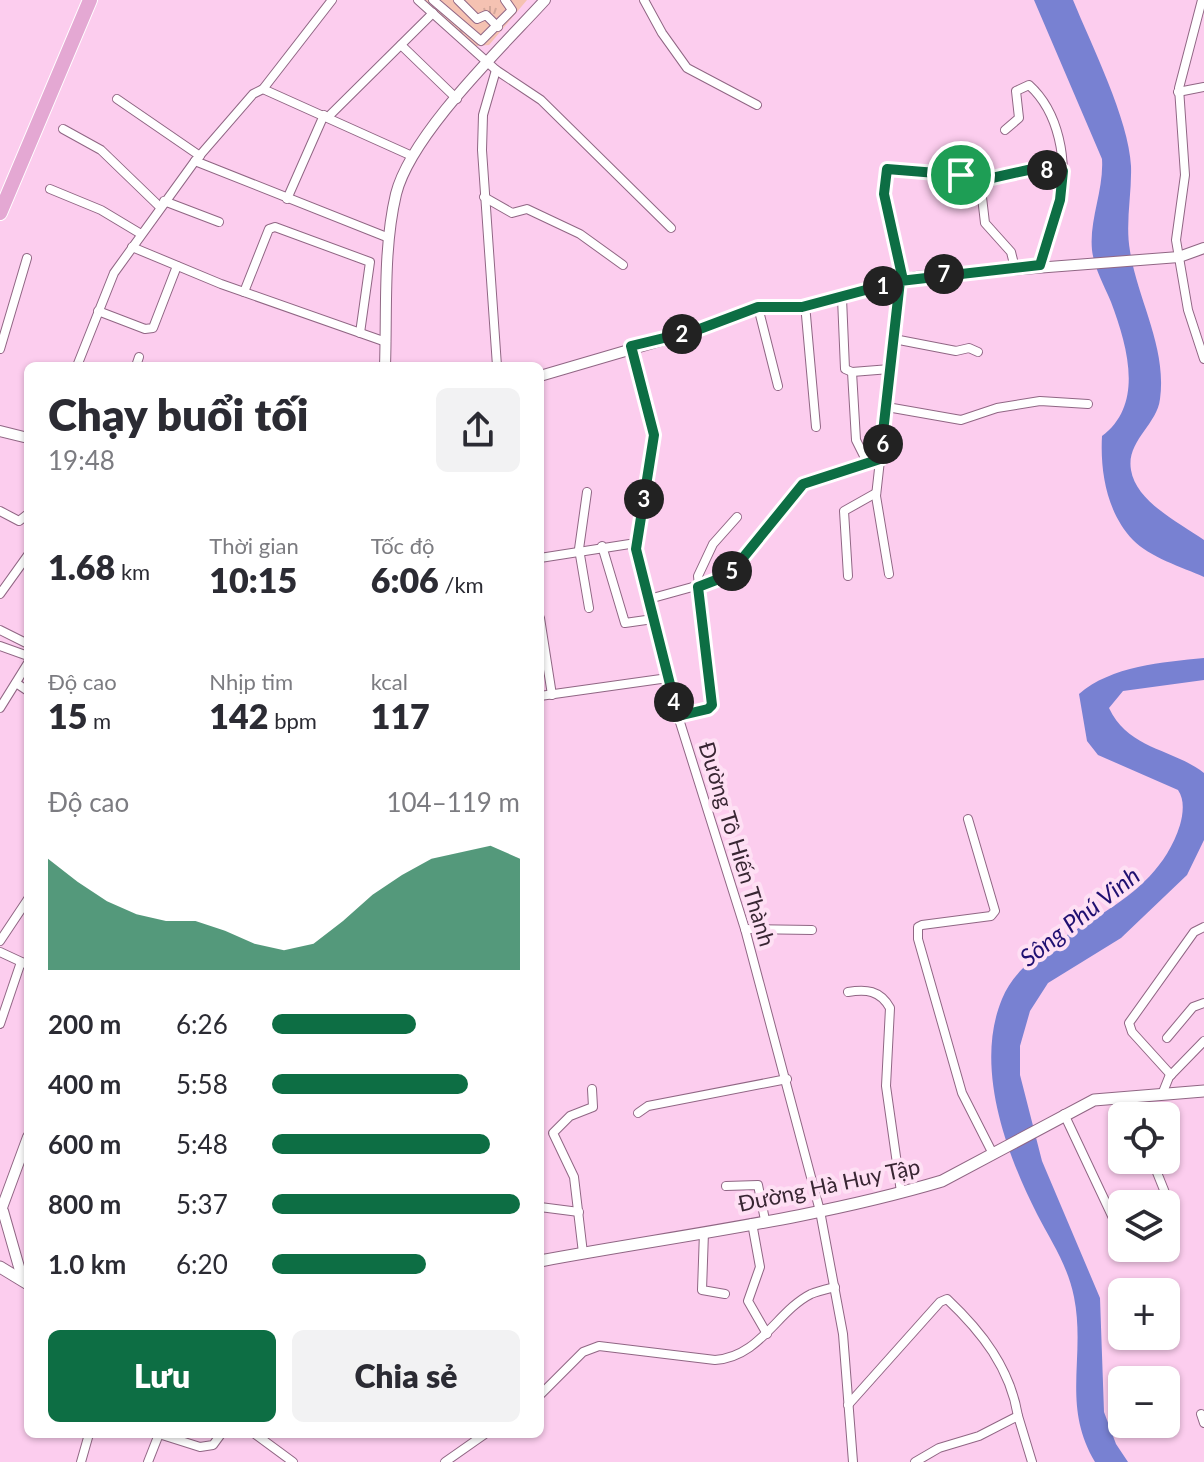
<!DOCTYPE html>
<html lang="vi">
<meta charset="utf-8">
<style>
body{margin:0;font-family:Lato,sans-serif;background:#f2f2f3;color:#2b2b33;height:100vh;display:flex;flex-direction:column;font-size:30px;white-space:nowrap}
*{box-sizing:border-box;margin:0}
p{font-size:26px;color:#7c7c81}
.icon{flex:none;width:44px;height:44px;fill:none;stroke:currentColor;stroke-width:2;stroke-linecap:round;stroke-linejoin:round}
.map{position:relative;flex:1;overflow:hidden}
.drawer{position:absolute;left:24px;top:362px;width:520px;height:1076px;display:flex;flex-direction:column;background:#fff;border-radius:12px;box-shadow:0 2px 6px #0004}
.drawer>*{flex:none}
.buttons{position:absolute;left:1108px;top:1102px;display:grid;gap:16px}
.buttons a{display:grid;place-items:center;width:72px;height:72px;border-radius:12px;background:#fff;box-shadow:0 2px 6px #0004;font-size:40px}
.pin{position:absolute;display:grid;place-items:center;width:68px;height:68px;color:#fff;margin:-34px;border:4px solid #fff;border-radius:50%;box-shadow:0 2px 8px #0007}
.km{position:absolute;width:40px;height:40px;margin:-20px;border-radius:50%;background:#222;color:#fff;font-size:22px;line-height:40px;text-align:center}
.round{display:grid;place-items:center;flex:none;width:84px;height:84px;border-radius:12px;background:#f2f2f3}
.summary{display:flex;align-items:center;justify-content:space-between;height:136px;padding:0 24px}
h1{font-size:44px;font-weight:800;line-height:60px}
.metrics{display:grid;grid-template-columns:repeat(3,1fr);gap:12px;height:136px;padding:8px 24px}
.metrics div{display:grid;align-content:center}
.metrics b{font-size:34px;font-weight:800}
.metrics small{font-size:22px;font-weight:400}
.metrics p{font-size:22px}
.chart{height:224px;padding:16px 24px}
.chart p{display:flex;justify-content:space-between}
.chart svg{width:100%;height:144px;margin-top:8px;fill:#0d6e44;opacity:.7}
.primary-button{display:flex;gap:16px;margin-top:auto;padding:16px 24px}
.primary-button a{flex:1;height:92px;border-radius:12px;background:#0d6e44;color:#fff;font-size:32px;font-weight:800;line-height:92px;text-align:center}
.primary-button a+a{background:#f2f2f3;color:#2b2b33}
ul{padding:0 24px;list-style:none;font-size:26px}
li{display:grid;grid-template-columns:128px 96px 1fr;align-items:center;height:60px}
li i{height:20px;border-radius:10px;background:#0d6e44}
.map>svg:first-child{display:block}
.grass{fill:url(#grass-tufts)}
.water{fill:#7881d2}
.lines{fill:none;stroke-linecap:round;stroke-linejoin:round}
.minor-casing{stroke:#906684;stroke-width:10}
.tertiary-casing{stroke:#906684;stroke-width:12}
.secondary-casing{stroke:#906684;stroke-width:13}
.trunk-casing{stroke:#fff;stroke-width:16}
.minor{stroke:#fff;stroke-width:8}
.tertiary{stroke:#fff;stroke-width:10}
.secondary{stroke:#fff;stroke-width:11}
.trunk{stroke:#e4a8d3;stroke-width:14}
.route-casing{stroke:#fff;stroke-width:16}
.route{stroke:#0d6e44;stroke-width:10}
.labels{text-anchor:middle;stroke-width:8;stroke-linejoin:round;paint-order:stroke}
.street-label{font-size:22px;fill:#382633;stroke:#fee0f4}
.water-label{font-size:24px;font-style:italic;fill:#1f1071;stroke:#fee0f4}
</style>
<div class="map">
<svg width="1204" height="1462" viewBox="0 0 1204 1462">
<defs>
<pattern id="grass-tufts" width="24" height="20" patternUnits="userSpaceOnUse" patternTransform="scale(2)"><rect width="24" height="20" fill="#f5c2b2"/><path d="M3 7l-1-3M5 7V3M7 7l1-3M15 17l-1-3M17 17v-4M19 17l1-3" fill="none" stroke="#d3a79a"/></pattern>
</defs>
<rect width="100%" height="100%" fill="#fccdee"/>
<!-- grass -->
<path class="grass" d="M425,0H527L489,45L476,46Z"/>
<!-- water -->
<g class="water">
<path d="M1034,0H1073C1091,44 1129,120 1131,166C1132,194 1125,223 1130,251C1138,301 1167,347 1160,399C1157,425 1126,441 1131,470C1136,502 1180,523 1204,540V577C1182,567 1149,557 1133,540C1107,513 1100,472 1102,436C1145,404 1127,345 1111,302C1104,285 1094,268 1092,250C1089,220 1104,190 1102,159Z"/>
<path d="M1204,658V680L1123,691L1109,708C1129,750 1172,748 1204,773V840L1187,875L1121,938L1048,983L1030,1011L1020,1046V1075L1042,1161L1100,1298L1104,1412L1116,1444L1128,1462H1095C1061,1405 1086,1357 1074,1297C1068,1266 1051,1241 1037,1214C1006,1153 974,1066 1002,999C1032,927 1150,920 1180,825C1183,814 1185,800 1178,790L1098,755L1087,741L1079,694C1111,666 1163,662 1204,658Z"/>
</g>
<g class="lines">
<!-- minor casing -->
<g class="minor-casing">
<g id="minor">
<path d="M418,0L496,70L541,100L671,228"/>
<path d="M433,0L481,41L512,10L505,0"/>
<path d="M458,0L477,19L486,15L498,27"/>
<path d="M644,0L662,33L687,68L757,105"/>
<path d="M1202,0L1179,88L1185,175L1176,240L1188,310L1204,359"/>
<path d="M401,45L457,99"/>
<path d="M496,70L483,115L482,150L497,366"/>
<path d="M263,89L332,0"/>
<path d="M1178,92L1204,87"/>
<path d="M117,99L200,156"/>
<path d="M328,117L433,13"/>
<path d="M63,129L101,150L160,207"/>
<path d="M1005,130L1019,118L1016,91L1029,85C1059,112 1068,161 1060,200C1055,222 1044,242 1040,265"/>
<path d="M195,161L389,238"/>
<path d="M980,180L985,223L1011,252L1015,268"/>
<path d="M50,189L101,210L141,234"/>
<path d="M484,197L512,213L527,209L580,234L623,265"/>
<path d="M287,199L324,115"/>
<path d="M164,201L219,222"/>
<path d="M132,247L221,284L386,342"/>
<path d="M903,280L884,194L887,169L950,173L980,180L1028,170L1063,171"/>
<path d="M244,292L269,229L275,227L370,262L360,333"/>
<path d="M842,298L845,369L852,372L890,369"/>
<path d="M805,304L816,427"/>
<path d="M758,307L778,386"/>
<path d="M98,311L145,329L153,328L177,266"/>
<path d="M894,339L956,351L969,348L978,352"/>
<path d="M631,346L654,435L636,549L678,716L745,929L820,1211L843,1334L853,1462"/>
<path d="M0,349L27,258"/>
<path d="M77,366L114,273L195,161L253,94L263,89L412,156"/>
<path d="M136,366L139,357"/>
<path d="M852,372L856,440L867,462"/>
<path d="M887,407L961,420L997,408L1040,401L1088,404"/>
<path d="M587,492L579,549L589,608"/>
<path d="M0,511L19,521L28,514"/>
<path d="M602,546L625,623L653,619"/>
<path d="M540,558L636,543"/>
<path d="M889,574L876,496L900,281"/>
<path d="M848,576L844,511L876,493"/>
<path d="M0,594L28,555"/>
<path d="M649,599L725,578L803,484L880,459"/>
<path d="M540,618L552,695"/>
<path d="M0,630L28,644"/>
<path d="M0,646L28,656"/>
<path d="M16,683L28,691"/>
<path d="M540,696L668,678"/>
<path d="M0,708L28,663"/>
<path d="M678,716L708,709L712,705L698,576L713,544L737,517"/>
<path d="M968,819L995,911L991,916L922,925L918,927V939L962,1093L993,1154"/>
<path d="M745,929L812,930"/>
<path d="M0,941L28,899"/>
<path d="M0,952L28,965"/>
<path d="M848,992C866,989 880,990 890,1008L886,1086L901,1192"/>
<path d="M0,1024L21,962"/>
<path d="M1167,1038L1193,1007L1204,1003"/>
<path d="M1171,1075L1132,1032L1129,1023L1194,932L1204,927"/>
<path d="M1163,1092L1169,1077L1204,1041"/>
<path d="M1130,1096L1137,1116"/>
<path d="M638,1113L648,1106L787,1079"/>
<path d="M1064,1114L1122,1237"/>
<path d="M1152,1160L1174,1215"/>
<path d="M726,1186L758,1185L765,1220"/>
<path d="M540,1207L579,1212"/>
<path d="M752,1223L760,1267L748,1301L767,1334"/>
<path d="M704,1232L702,1290L725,1294"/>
<path d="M583,1253L574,1177L553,1133L570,1116L593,1107L592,1089"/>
<path d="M540,1395L583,1352L599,1346L715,1360C760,1357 777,1311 811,1294C818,1291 827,1289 835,1287"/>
<path d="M848,1405L940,1302L947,1299C982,1332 1010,1368 1018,1416"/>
<path d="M1201,1414L1204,1423"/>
<path d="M159,1434L200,1447L213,1445L221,1434"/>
<path d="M255,1434L293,1462"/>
<path d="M81,1462L89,1434"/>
<path d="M148,1462L159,1434"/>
<path d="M445,1462L485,1434"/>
<path d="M915,1462L939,1448L979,1436L1018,1416L1032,1462"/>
</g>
</g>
<!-- tertiary casing -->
<g class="tertiary-casing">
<g id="tertiary">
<path d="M385,366C387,310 383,249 396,194C411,134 502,47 545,0"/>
<path d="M540,376L697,330L758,307H802L916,277L1179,257L1204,248"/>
<path d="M0,431L28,438"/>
<path d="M3,1211L23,1281"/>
<path d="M0,1213L28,1137"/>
</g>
</g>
<!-- secondary casing -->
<g class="secondary-casing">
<g id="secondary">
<path d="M540,1261C674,1236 811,1220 942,1181L1094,1100L1204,1091"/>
<path d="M0,1267L28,1284"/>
</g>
</g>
<!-- trunk casing -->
<g class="trunk-casing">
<path id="trunk" d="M0,213L90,0"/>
</g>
<!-- minor -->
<use href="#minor" class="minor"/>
<!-- tertiary -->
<use href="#tertiary" class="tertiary"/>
<!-- secondary -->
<use href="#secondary" class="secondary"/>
<!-- trunk -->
<use href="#trunk" class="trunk"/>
</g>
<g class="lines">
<!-- route casing -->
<g class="route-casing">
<path id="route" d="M961,175L887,169L884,194L903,280L802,307H758L697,330L631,346L654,435L636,549L678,716L708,709L712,705L698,587L729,575L803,484L880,459L900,281L1040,265L1060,200L1063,171L1028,170L983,180L961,175"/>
</g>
<!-- route -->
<use href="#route" class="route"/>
</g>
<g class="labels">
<!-- street labels -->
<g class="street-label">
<text transform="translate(737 844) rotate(73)" y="8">Đường Tô Hiến Thành</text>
<text transform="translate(829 1185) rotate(-12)" y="8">Đường Hà Huy Tập</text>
</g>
<!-- water labels -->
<g class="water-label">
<text transform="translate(1080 917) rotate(-38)" y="8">Sông Phú Vinh</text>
</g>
</g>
</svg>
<div class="buttons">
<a><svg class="icon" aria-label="locate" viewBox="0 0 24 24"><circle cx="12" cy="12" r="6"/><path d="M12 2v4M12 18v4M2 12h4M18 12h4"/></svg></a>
<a><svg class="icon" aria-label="layers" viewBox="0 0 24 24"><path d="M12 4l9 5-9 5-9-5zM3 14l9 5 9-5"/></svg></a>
<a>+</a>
<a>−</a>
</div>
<div class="pin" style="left:961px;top:175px;background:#1e9e55"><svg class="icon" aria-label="arrive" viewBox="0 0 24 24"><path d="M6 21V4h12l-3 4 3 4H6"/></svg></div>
<b class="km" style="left:883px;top:286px">1</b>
<b class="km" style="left:682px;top:334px">2</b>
<b class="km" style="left:644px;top:499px">3</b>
<b class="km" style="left:674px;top:702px">4</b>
<b class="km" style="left:732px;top:571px">5</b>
<b class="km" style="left:883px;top:444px">6</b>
<b class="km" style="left:944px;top:274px">7</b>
<b class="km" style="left:1047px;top:170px">8</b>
<section class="drawer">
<div class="summary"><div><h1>Chạy buổi tối</h1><p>19:48</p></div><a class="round"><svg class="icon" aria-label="share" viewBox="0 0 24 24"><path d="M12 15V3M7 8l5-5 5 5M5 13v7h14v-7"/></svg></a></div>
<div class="metrics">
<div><b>1.68<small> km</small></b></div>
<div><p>Thời gian</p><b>10:15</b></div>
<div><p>Tốc độ</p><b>6:06<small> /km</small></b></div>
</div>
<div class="metrics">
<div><p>Độ cao</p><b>15<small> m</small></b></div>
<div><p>Nhịp tim</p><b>142<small> bpm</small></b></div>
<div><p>kcal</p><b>117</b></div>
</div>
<div class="chart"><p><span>Độ cao</span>104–119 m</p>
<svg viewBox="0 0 160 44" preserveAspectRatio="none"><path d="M0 44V10L10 17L20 23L30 27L40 29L50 29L60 32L70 36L80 38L90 36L100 29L110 21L120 15L130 10L140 8L150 6L160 10V44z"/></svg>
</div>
<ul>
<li><b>200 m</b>6:26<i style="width:58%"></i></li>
<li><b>400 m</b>5:58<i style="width:79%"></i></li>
<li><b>600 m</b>5:48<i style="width:88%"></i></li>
<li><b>800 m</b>5:37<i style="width:100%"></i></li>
<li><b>1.0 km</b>6:20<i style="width:62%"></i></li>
</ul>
<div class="primary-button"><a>Lưu</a><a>Chia sẻ</a></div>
</section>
</div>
